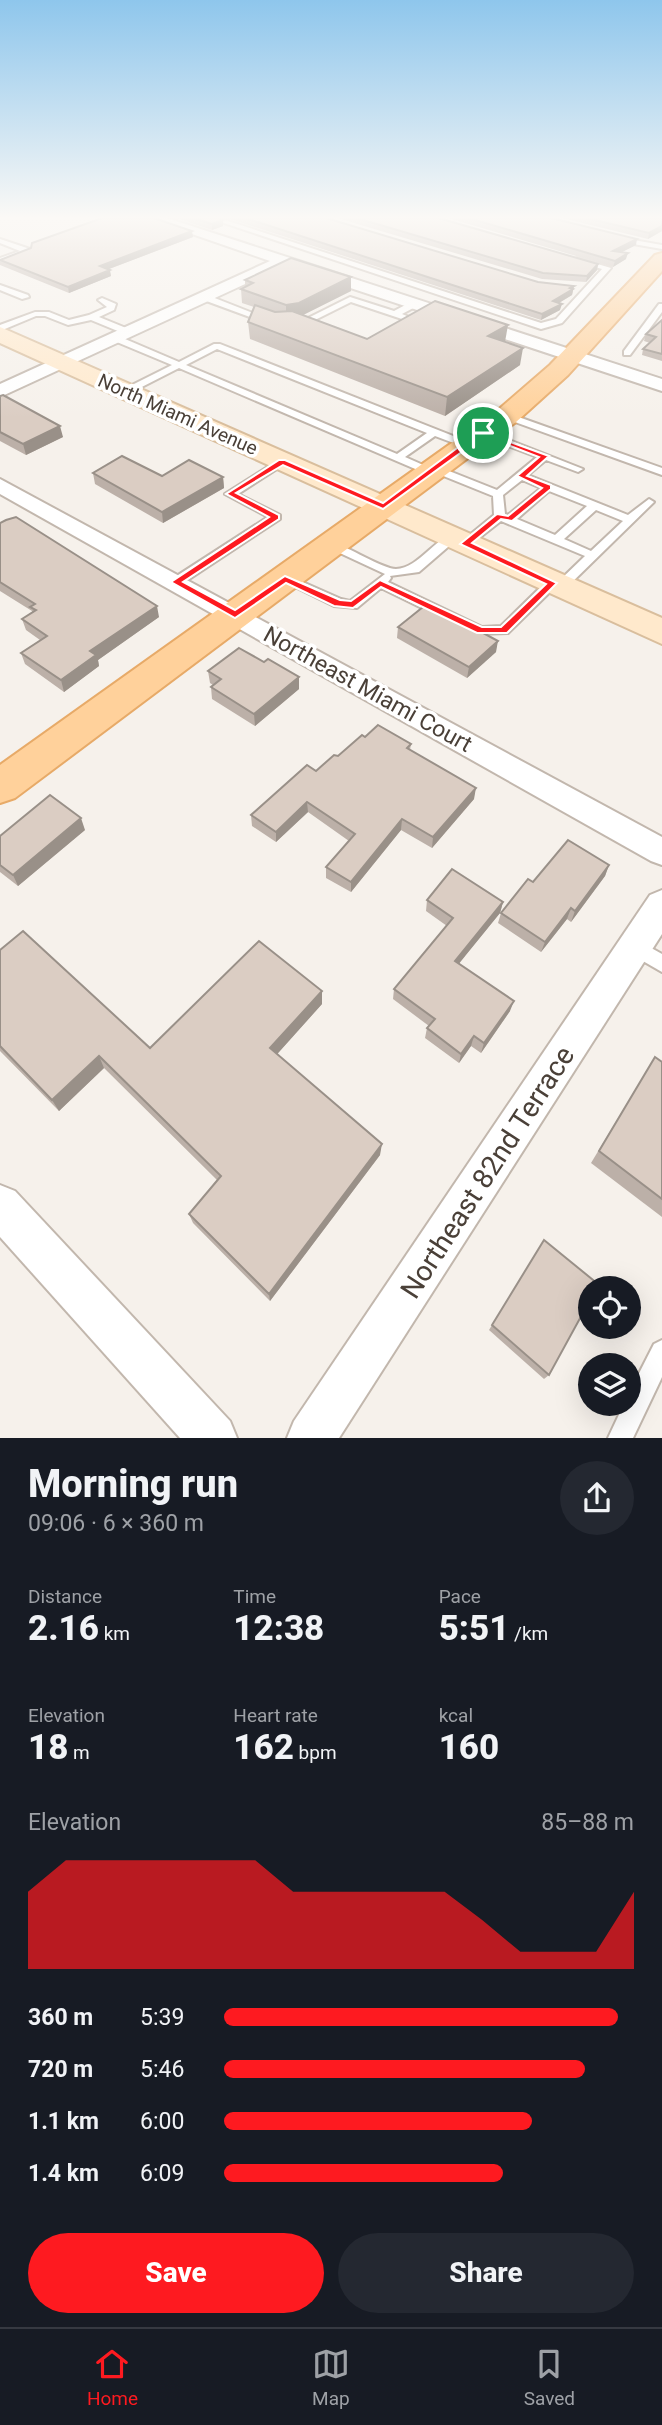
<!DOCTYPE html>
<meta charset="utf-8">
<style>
body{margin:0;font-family:Roboto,sans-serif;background:#242831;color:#f1f3f6;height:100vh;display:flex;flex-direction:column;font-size:26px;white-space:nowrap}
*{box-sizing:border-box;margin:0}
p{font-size:23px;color:#9ea1a6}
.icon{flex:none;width:38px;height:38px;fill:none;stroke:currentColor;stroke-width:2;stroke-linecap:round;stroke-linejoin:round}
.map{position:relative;height:1438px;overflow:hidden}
.details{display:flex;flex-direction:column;background:#171b24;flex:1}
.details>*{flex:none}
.tools{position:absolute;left:578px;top:1276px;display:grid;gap:14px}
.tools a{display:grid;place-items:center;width:63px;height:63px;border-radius:50%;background:#171b24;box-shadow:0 7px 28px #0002;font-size:35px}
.pin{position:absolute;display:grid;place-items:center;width:60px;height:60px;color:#fff;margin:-30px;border:4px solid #fff;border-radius:50%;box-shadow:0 2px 7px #0007}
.round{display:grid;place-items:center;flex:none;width:74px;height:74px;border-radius:37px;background:#242831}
.summary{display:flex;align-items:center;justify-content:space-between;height:119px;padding:0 28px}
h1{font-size:38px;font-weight:800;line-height:52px}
.stats{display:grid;grid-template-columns:repeat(3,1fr);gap:10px;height:119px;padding:7px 28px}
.stats div{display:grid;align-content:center}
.stats b{font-size:35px;font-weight:800}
.stats small{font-size:19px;font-weight:400}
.stats p{font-size:19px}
.chart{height:196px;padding:14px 28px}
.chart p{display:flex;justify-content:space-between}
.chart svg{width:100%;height:126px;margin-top:7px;fill:#fe1a20;opacity:.7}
.cta{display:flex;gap:14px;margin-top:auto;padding:14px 28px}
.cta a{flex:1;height:80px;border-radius:42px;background:#fe1a20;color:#fff;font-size:28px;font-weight:800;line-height:80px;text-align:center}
.cta a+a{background:#242831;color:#f1f3f6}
ul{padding:0 28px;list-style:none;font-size:23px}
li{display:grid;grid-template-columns:112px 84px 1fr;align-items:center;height:52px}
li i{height:18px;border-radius:9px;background:#fe1a20}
.dock{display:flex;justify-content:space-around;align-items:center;height:98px;border-top:2px solid #363941;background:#171b24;font-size:19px;color:#9ea1a6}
.dock a{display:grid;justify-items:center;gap:4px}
.dock .active{color:#fe1a20}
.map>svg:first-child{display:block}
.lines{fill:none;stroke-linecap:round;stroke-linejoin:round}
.lane-casing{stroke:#c2b7ad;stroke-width:4}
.street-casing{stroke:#c2b7ad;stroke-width:4}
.secondary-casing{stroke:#d9be9d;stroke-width:4}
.primary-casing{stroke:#e7aa68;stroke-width:4}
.lane{fill:#fff;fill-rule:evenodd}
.street{fill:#fff;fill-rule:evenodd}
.secondary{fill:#ffe9cc;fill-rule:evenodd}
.primary{fill:#ffd19b;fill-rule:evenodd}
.wall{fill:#bcb0a8}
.shaded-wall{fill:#999088}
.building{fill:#dbcdc3;stroke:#999088;stroke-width:2}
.route{fill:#fe1a20;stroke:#fff;stroke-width:2;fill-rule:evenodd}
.labels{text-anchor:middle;stroke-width:7;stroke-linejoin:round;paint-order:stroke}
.far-street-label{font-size:19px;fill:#4a4038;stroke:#fff}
.street-label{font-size:23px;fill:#4a4038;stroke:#fff}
.near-street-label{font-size:28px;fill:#4a4038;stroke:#fff}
</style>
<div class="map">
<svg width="662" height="1438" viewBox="0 0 662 1438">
<rect width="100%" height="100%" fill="#f6f1eb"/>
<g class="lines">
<!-- lane casing -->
<g class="lane-casing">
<g id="lane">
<path d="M206,217H216L541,323L556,319L602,269L577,262V258L611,268L562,323L541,329Z"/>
<path d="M616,237L662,245V249L616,241Z"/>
<path d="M0,239L30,249L31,251L0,263V258L20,251L0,243Z"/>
<path d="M0,285L28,295L29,297L22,299L0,290Z"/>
<path d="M201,295H207L273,321L266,323L201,299Z"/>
<path d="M350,297L394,311L411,302H417V306L402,314L419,321L411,327H405L404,325L408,321L351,302L309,323L302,321Z"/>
<path d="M102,298L116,304L114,310L99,317L131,330V334H125L91,320L68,325L45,316H36L0,331V325L35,312H49L69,320L89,315L107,307L98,300Z"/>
<path d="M659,304H662V312L630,355H624V351Z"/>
<path d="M112,336H118L179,362L214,344H220L471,443L472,445L467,448L435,436L405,457L430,468L439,467L497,490L537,457L480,435V431H486L583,469L578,472L546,460L528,475L628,515L649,499L654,502L564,590L560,591L554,588L508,633L475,634L381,588L357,608L334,606L279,579L285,575L289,576L341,599L350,601L385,574L327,547L325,545L331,542C348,546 382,569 396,569C421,568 437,533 456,536V540L419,572L390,576L391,578L388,582L482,627L501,626L548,580L552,579L558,582L585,556L501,521L469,546H461V542L494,515L493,496L436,473L427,474L179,368L130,393H124V389L172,365L112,340ZM217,349L427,433L397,454L186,365ZM522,480L541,488L508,515L505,514L503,495ZM549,491L587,506L555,535L517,519ZM596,510L623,521L591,551L564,539Z"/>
<path d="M504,414H510L662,468V475L504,418Z"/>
<path d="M282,458L286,459V463L238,494L280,515V519L180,585H172L170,582L172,579L268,517L225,494Z"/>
<path d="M635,939L662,954V972L629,953L626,947L629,941Z"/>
<path d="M662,1340V1377L633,1438H608L624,1404H628V1395L654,1344Z"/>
</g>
</g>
<!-- street casing -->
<g class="street-casing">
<g id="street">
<path d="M143,217H164L662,379V391L284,266L0,397V384L270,261Z"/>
<path d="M0,479L662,837V865L651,861L0,494Z"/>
<path d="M662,890V934L339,1438H287L294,1421L650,895Z"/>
<path d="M0,1185L15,1191L230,1421L237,1438H180L0,1237Z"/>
</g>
</g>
<!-- secondary casing -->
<g class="secondary-casing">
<path id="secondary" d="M0,327L662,618V644L0,343Z"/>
</g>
<!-- primary casing -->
<g class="primary-casing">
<path id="primary" d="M662,253V271L568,375L516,422L15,798L0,803V765L498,410L550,365L655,255Z"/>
</g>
<!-- lane -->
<use href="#lane" class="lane"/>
<!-- street -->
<use href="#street" class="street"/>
<!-- secondary -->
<use href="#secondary" class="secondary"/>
<!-- primary -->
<use href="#primary" class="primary"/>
</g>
<!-- wall -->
<g class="wall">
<path d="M173,217H217L223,226L212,230Z"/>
<path d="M224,217H323L538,282L574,286L572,295L559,303L560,310L541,320Z"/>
<path d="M334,217H435L598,264L597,270L586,282L542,279Z"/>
<path d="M445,217H547L636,245L622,252L626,259L613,267Z"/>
<path d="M558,217H662V231L648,239Z"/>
<path d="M193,237L109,269L111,276L69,293L0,265V259Z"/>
<path d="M245,280L351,291L303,315L367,339L505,342L520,365L445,416L250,339L248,322L254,307L242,303L241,289L245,287Z"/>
<path d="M662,320V361L642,355L643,349L650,343L644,341L646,334Z"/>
<path d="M0,396L63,437L26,455L0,441Z"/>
<path d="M93,473L162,476L223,477L224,488L163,523L95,484Z"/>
<path d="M0,523L159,617L98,660L99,666L64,692L25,664L21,653L40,640L26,630L22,619L32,612V611L0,591Z"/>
<path d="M398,627L496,652L467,678L397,638Z"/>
<path d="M264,662L299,689L255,726L212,699L211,687L213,685L210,683L208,671Z"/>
<path d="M365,737L411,744L410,750L474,799L432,848L401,830L351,892L326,878V867L349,841L308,812L276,842L252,826L251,815Z"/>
<path d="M85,830L18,886L0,872V836Z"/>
<path d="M609,865L605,876L571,922L567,919L541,952L498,923L501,913L533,882Z"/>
<path d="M427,900L503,902L500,913L459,963L510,1011L481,1053L471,1046L459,1063L425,1038L427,1028L429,1026L393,999L394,989L447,926L426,911Z"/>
<path d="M0,950L150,1048L322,1004L277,1054L380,1155L270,1301L193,1223L189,1214L217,1180L104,1068L59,1111L0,1051Z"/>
<path d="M655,1057L662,1062V1217L591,1163Z"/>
<path d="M544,1240L549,1375L544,1379L489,1330Z"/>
</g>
<!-- shaded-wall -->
<g class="shaded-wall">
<path d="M223,220V226L212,230V224Z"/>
<path d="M662,226V231L648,239L649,233Z"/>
<path d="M192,231L193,237L101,272L100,266Z"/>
<path d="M637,239L636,245L612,257L613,251Z"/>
<path d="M628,253L626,259L613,267L615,261Z"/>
<path d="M598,264L597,270L586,282L587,276Z"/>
<path d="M110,270L111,276L69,293L68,287Z"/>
<path d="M351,277V291L299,317L286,319V305Z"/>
<path d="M574,286L572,295L552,307L553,301Z"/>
<path d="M562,304L560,310L541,320L542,314Z"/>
<path d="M508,325L505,342L488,336Z"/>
<path d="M523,348L520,365L445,416L447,397Z"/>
<path d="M60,426L63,437L26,455L23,444Z"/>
<path d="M223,477L224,488L163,523L162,512Z"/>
<path d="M157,606L159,617L98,660L99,666L64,692L61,680L90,651Z"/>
<path d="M498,641L496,652L467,678L469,667Z"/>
<path d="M299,677V689L255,726L254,714Z"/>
<path d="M476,788L474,799L432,848L433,837Z"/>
<path d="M307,802L308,812L276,842V832Z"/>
<path d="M81,818L85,830L18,886L13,875Z"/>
<path d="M402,819L401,830L351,892V882Z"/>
<path d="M609,865L605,876L571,922L575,911Z"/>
<path d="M503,902L500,913L453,971L455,961Z"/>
<path d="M571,908L567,919L541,952L545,942Z"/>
<path d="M322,991V1004L271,1061L270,1048Z"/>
<path d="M514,1001L510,1011L481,1053L484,1043Z"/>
<path d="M474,1036L471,1046L459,1063L461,1054Z"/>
<path d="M99,1056L104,1068L59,1111L52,1100Z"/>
<path d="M382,1144L380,1155L270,1301L269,1294Z"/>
</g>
<!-- building -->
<g class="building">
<path d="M105,217H151L192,231L100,266L110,270L68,287L0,260L31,248L32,243Z"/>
<path d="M190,217H217L223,220L212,224Z"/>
<path d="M242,217H323L538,282L574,286L570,288L573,289L553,301L562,304L542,314Z"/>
<path d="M353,217H435L598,264L587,276L543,273Z"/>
<path d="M465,217H547L637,239L613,251L628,253L615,261Z"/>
<path d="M582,217H662V226L649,233Z"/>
<path d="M291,258L351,277L299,303L286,305L241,289L253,283L245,280Z"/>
<path d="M435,301L508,325L488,336L523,348L447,397L248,322L255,305L275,312L292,311L367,339Z"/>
<path d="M662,320V354L643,349L656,337L646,334Z"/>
<path d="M3,395L60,426L23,444L0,432V396Z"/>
<path d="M122,456L162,476L189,460L223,477L162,512L93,473Z"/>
<path d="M16,517L157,606L90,651L96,655L61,680L21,653L47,636L22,619L36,610L30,607L35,604L0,582V523L6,520Z"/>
<path d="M428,603L498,641L469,667L398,627Z"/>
<path d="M239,648L264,662L268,659L299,677L254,714L211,687L221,679L208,671Z"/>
<path d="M378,725L411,744L407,748L476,788L433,837L402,819L351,882L326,867L355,834L307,802L276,832L251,815L307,765L316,771L334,755L338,756L362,735L365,737Z"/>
<path d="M50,795L81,818L13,875L0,865V836Z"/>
<path d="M568,840L609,865L575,911L571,908L545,942L501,913L528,879L533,882Z"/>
<path d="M452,869L503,902L455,961L514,1001L484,1043L474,1036L461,1054L427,1028L435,1019L394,989L453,918L427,900Z"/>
<path d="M23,931L150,1048L259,941L322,991L270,1048L382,1144L269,1294L189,1214L221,1176L99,1056L52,1100L0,1046V950Z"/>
<path d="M655,1057L662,1062V1199L599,1151Z"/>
<path d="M544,1240L598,1284L596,1288H590V1300L549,1375L492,1325Z"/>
</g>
<!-- sky -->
<linearGradient id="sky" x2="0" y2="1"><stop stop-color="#8ec6ec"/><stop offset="0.52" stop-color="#fbf9f6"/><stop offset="1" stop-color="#fbf9f6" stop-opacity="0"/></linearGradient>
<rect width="662" height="418" fill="url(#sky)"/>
<!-- route -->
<path class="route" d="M480,431L549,456L527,476L551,485V489L512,521L501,519L472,543L557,583L507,633H477L381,587L353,608L334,606L286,583L235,618L171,582L269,517L226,494L279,460H285L383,503ZM484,436L539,457L517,476L542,488L508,516L497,514L460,544L546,584L501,627H482L380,580L351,601L340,600L285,576L235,610L183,582L279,519V515L236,493L283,465L383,509Z"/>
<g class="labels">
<!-- far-street labels -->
<g class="far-street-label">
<text transform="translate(178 414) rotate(24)" y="7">North Miami Avenue</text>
</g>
<!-- street labels -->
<g class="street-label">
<text transform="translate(368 689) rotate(29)" y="8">Northeast Miami Court</text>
</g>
<!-- near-street labels -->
<g class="near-street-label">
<text transform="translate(487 1172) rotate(-57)" y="10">Northeast 82nd Terrace</text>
</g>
</g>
</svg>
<div class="tools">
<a><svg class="icon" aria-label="locate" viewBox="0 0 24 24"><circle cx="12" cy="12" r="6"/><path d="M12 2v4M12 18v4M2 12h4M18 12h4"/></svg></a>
<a><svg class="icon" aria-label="layers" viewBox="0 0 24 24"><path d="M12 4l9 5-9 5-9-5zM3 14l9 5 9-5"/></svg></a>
</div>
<div class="pin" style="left:483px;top:433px;background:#1e9e55"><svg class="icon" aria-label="arrive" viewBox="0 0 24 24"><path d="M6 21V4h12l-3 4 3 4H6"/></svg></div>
</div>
<section class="details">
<div class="summary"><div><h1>Morning run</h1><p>09:06 · 6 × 360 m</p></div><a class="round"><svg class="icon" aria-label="share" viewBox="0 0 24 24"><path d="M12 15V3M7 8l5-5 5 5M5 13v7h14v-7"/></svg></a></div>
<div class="stats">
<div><p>Distance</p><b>2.16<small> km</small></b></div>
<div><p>Time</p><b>12:38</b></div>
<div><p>Pace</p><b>5:51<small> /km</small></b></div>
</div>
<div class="stats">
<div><p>Elevation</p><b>18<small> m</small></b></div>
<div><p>Heart rate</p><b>162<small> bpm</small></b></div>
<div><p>kcal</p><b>160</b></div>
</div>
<div class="chart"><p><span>Elevation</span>85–88 m</p>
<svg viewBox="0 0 160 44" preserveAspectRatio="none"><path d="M0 44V17L10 6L20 6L30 6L40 6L50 6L60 6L70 17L80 17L90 17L100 17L110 17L120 27L130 38L140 38L150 38L160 17V44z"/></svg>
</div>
<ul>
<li><b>360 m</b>5:39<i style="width:96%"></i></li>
<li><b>720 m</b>5:46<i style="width:88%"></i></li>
<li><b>1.1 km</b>6:00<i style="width:75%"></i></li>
<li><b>1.4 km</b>6:09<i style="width:68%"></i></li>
</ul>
<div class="cta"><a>Save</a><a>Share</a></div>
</section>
<nav class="dock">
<a class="active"><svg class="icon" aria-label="home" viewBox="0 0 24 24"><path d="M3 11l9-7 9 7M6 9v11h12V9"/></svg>Home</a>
<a><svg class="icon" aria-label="map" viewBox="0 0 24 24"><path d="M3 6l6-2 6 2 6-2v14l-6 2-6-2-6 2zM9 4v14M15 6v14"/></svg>Map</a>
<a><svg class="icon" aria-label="saved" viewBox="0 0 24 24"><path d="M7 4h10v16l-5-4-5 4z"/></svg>Saved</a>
</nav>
